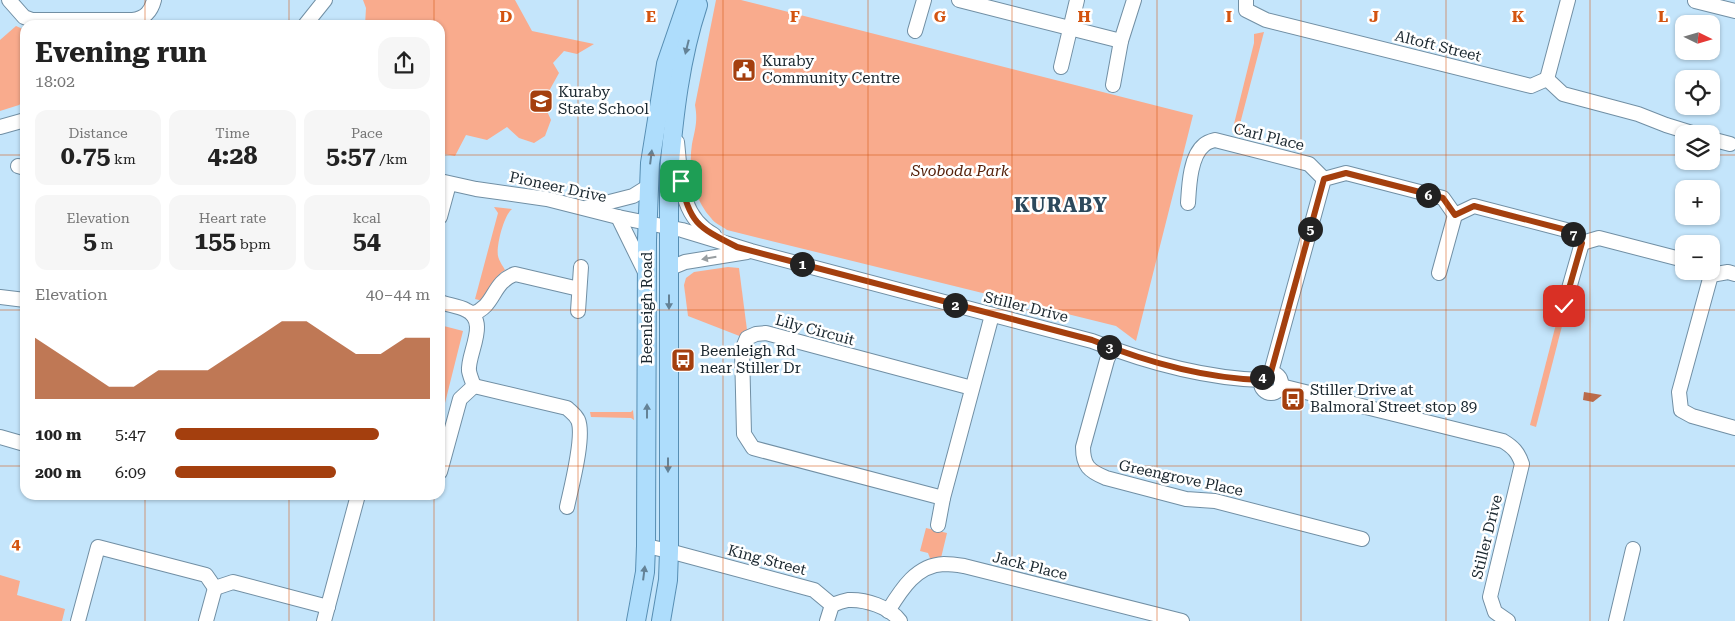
<!DOCTYPE html>
<meta charset="utf-8">
<style>
body{margin:0;font-family:"Roboto Serif",serif;background:#f6f6f6;color:#222;height:100vh;display:flex;flex-direction:column;font-size:19px;white-space:nowrap}
*{box-sizing:border-box;margin:0}
p{font-size:16px;color:#767676}
.icon{flex:none;width:28px;height:28px;fill:none;stroke:currentColor;stroke-width:2;stroke-linecap:round;stroke-linejoin:round}
.map{position:relative;flex:1;overflow:hidden}
.side{position:absolute;left:20px;top:20px;width:425px;height:480px;display:flex;flex-direction:column;background:#fff;border-radius:15px;box-shadow:0 1px 4px #0004}
.side>*{flex:none}
.needle{width:32px;rotate:95deg}
.controls{position:absolute;left:1675px;top:15px;display:grid;gap:10px}
.controls a{display:grid;place-items:center;width:45px;height:45px;border-radius:10px;background:#fff;box-shadow:0 1px 4px #0004;font-size:25px}
.pin{position:absolute;display:grid;place-items:center;width:42px;height:42px;color:#fff;margin:-21px;border-radius:10px;box-shadow:0 2px 8px #0006}
.km{position:absolute;width:25px;height:25px;margin:-12px;border-radius:50%;background:#222;color:#fff;font-size:14px;line-height:25px;text-align:center}
.round{display:grid;place-items:center;flex:none;width:52px;height:52px;border-radius:15px;background:#f6f6f6}
.head{display:flex;align-items:center;justify-content:space-between;height:85px;padding:0 15px}
h1{font-size:28px;font-weight:700;line-height:38px}
.metrics{display:grid;grid-template-columns:repeat(3,1fr);gap:8px;height:85px;padding:5px 15px}
.metrics div{display:grid;align-content:center;border-radius:12px;background:#f6f6f6;text-align:center}
.metrics b{font-size:25px;font-weight:700}
.metrics small{font-size:14px;font-weight:400}
.metrics p{font-size:14px}
.chart{height:140px;padding:10px 15px}
.chart p{display:flex;justify-content:space-between}
.chart svg{width:100%;height:90px;margin-top:5px;fill:#a43f0e;opacity:.7}
ul{padding:0 15px;list-style:none;font-size:16px}
li{display:grid;grid-template-columns:80px 60px 1fr;align-items:center;height:38px}
li i{height:12px;border-radius:6px;background:#a43f0e}
.map>svg:first-child{display:block}
.green{fill:#f9ab8d}
.water{fill:#ba6b4b}
.lines{fill:none;stroke-linecap:round;stroke-linejoin:round}
.minor-casing{stroke:#718fa4;stroke-width:16}
.major-casing{stroke:#578eb3;stroke-width:20}
.minor{stroke:#fff;stroke-width:14}
.major{stroke:#aeddfc;stroke-width:18}
.oneway{fill:#648296}
.oneway2{fill:#989ea1}
.route-casing{stroke:#fff;stroke-width:10}
.route{stroke:#a43f0e;stroke-width:6}
.grid{fill:none;stroke:#d35410;stroke-width:1;stroke-opacity:0.55}
.labels{text-anchor:middle;stroke-width:5;stroke-linejoin:round;paint-order:stroke}
.street-label{font-size:15px;fill:#1a272f;stroke:#fff}
.poi-label{font-size:15px;fill:#1a272f;stroke:#fff;text-anchor:start}
.park-label{font-size:15px;font-style:italic;fill:#542009;stroke:#fff}
.district-label{font-size:20px;font-weight:bold;letter-spacing:1px;fill:#2d495c;stroke:#fff}
.grid-label{font-size:16px;text-anchor:middle;font-weight:bold;fill:#d35410;stroke:#fff;stroke-width:5;stroke-linejoin:round;paint-order:stroke}
</style>
<div class="map">
<svg width="1735" height="621" viewBox="0 0 1735 621">
<rect width="100%" height="100%" fill="#c4e5fb"/>
<!-- green -->
<g class="green">
<path d="M363,0H515L532,31L594,44L577,54L564,51L553,63L559,73L543,102L551,120L545,136L534,143L519,138L507,127L487,140L466,135L455,156L440,153V25H365L366,8Z"/>
<path d="M716,0H741L1193,115L1136,341L1116,326L727,230C722,226 714,223 711,218C693,198 688,170 692,144C695,129 698,121 695,105Z"/>
<path d="M16,26L25,30V100L19,105L0,111V40Z"/>
<path d="M1264,32L1241,120L1240,132H1232L1254,43V34Z"/>
<path d="M494,207L512,209C504,215 496,246 498,256C499,261 503,266 505,270C492,277 493,291 483,301L475,299L498,213Z"/>
<path d="M728,267L739,268L747,330L742,337L688,316L684,285L686,278L694,272Z"/>
<path d="M1556,324L1562,326L1536,427L1530,425Z"/>
<path d="M440,325L463,331L440,423Z"/>
<path d="M633,410L634,420L631,418L591,417L590,412H631Z"/>
<path d="M926,528L947,533L941,558L931,561L928,553L920,551Z"/>
<path d="M0,575L20,581L17,595L65,609L62,621H0Z"/>
</g>
<!-- water -->
<path class="water" d="M1584,392L1602,395L1593,402L1583,400Z"/>
<g class="lines">
<!-- minor casing -->
<g class="minor-casing">
<g id="minor">
<path d="M9,0L24,17L32,20H133C145,18 151,12 154,0"/>
<path d="M959,0L1121,41"/>
<path d="M1246,0V10L1266,20L1531,86L1547,79"/>
<path d="M1695,1L1735,11"/>
<path d="M305,25L325,0"/>
<path d="M915,31L924,0"/>
<path d="M1061,67L1077,0"/>
<path d="M1547,79L1563,94L1638,114L1666,125L1695,134"/>
<path d="M1547,79L1568,0"/>
<path d="M1113,85L1121,41L1134,0"/>
<path d="M0,127L25,120"/>
<path d="M1711,139L1730,144"/>
<path d="M677,142C681,177 679,216 714,235"/>
<path d="M18,166L25,168"/>
<path d="M440,181L476,189L547,199L618,217L682,230L751,251L1092,341C1146,362 1202,378 1261,380"/>
<path d="M1188,203C1189,187 1190,156 1204,145C1207,142 1211,141 1215,140L1309,164L1324,179"/>
<path d="M586,208L633,196L649,186"/>
<path d="M440,217L449,184"/>
<path d="M618,217L646,274"/>
<path d="M668,269L685,262L747,252"/>
<path d="M1707,271L1711,275L1728,272L1735,274"/>
<path d="M1439,273L1455,215"/>
<path d="M1711,275L1679,392L1681,410L1692,416L1735,428"/>
<path d="M0,297L25,300"/>
<path d="M440,302C448,305 459,306 466,310C490,321 467,354 469,371C470,376 472,381 474,386L460,399L440,472"/>
<path d="M1564,306L1582,243"/>
<path d="M578,311L581,267"/>
<path d="M472,314C496,306 491,283 515,274L579,289"/>
<path d="M1112,348L1107,360L1083,447C1083,466 1089,471 1106,478L1186,499L1215,501L1362,539"/>
<path d="M1271,372L1324,179L1346,173L1443,198L1455,215L1474,206L1570,231L1582,243L1599,238L1684,260"/>
<circle cx="1271" cy="383" r="10"/>
<path d="M474,386L567,408C571,412 575,414 578,420C585,436 571,488 567,507"/>
<path d="M1281,386L1503,441C1513,447 1518,452 1522,464L1490,597L1495,612L1508,621"/>
<path d="M0,437L21,443L25,442"/>
<path d="M943,498L753,448L744,434L742,350L747,338L756,334L766,333L972,388"/>
<path d="M938,525L943,498L992,315"/>
<path d="M646,546L669,551L814,590L832,605C837,603 843,601 848,600C865,599 890,607 900,621"/>
<path d="M888,611C901,590 916,565 944,564C951,564 958,565 964,566L1182,621"/>
<path d="M78,621L98,547L206,575L215,588L233,582L328,607"/>
<path d="M206,621L215,588"/>
<path d="M324,621L358,495"/>
<path d="M827,621L832,605"/>
<path d="M1616,621L1633,549"/>
</g>
</g>
<!-- major casing -->
<g class="major-casing">
<g id="major">
<path d="M636,621L645,572L646,546L647,240L650,163L666,64L688,0"/>
<path d="M661,621L668,580L669,551V172C674,116 680,59 698,5"/>
</g>
</g>
<!-- minor -->
<use href="#minor" class="minor"/>
<!-- major -->
<use href="#major" class="major"/>
</g>
<!-- one-way arrows -->
<defs><path id="oneway-solid" d="M-6-.8H1V-3.2L6.5 0L1 3.2V.8H-6Z" transform="scale(1.25)"/></defs>
<g class="oneway">
<use href="#oneway-solid" transform="translate(687 47) rotate(104)"/>
<use href="#oneway-solid" transform="translate(651 157) rotate(-83)"/>
<use href="#oneway-solid" transform="translate(669 302) rotate(90)"/>
<use href="#oneway-solid" transform="translate(647 411) rotate(-90)"/>
<use href="#oneway-solid" transform="translate(668 465) rotate(90)"/>
<use href="#oneway-solid" transform="translate(644 573) rotate(-83)"/>
</g>
<use class="oneway2" href="#oneway-solid" transform="translate(709 258) rotate(170)"/>
<g class="lines">
<!-- route casing -->
<g class="route-casing">
<path id="route" d="M681,181C689,224 700,228 737,247L1092,340C1146,362 1203,378 1261,380L1265,374L1271,372L1324,179L1346,173L1443,198L1455,215L1474,206L1570,231L1582,243L1564,306"/>
</g>
<!-- route -->
<use href="#route" class="route"/>
</g>
<!-- grid -->
<path class="grid" d="M145,0V25M289,0V25M434,0V25M578,0V621M723,0V621M868,0V621M1012,0V621M1157,0V621M1301,0V621M1446,0V621M1590,0V621M0,155H25M440,155H1684M1711,155H1735M0,310H25M440,310H1735M0,466H25M440,466H1735M145,495V621M289,495V621M434,495V621"/>
<!-- icons -->
<defs>
<g id="civic-square" transform="scale(1.25)"><rect x="-9" y="-9" width="18" height="18" rx="4" fill="#a43f0e" stroke="#fff"/><path d="M-.6-6.5H3V-4.5H.6V-3L4-1V1h2V6H-6V1h2V-1L-.6-3ZM-1.2 2.5V6h2.4V2.5Z" fill="#fff"/></g>
<g id="school-square" transform="scale(1.25)"><rect x="-9" y="-9" width="18" height="18" rx="4" fill="#a43f0e" stroke="#fff"/><path d="M0-5L7-2L0 1L-7-2ZM-4 1L0 2.5L4 1V4Q0 6-4 4Z" fill="#fff"/></g>
<g id="bus-square" transform="scale(1.25)"><rect x="-9" y="-9" width="18" height="18" rx="4" fill="#a43f0e" stroke="#fff"/><path d="M-5-6H5V4H4V6H2V4H-2V6H-4V4H-5ZM-3.5-4V0h7V-4ZM-3.5 1.2v1.5H-2V1.2ZM2 1.2v1.5H3.5V1.2Z" fill="#fff"/></g>
</defs>
<g fill-rule="evenodd">
<use href="#civic-square" x="744" y="70"/>
<use href="#school-square" x="541" y="101"/>
<use href="#bus-square" x="683" y="360"/>
<use href="#bus-square" x="1293" y="399"/>
</g>
<g class="labels">
<!-- street labels -->
<g class="street-label">
<text transform="translate(1438 46) rotate(14)" y="5">Altoft Street</text>
<text transform="translate(1269 137) rotate(14)" y="5">Carl Place</text>
<text transform="translate(558 187) rotate(12)" y="5">Pioneer Drive</text>
<text transform="translate(1026 307) rotate(14)" y="5">Stiller Drive</text>
<text transform="translate(647 308) rotate(-90)" y="5">Beenleigh Road</text>
<text transform="translate(815 330) rotate(15)" y="5">Lily Circuit</text>
<text transform="translate(1181 478) rotate(12)" y="5">Greengrove Place</text>
<text transform="translate(1487 537) rotate(-76)" y="5">Stiller Drive</text>
<text transform="translate(767 560) rotate(15)" y="5">King Street</text>
<text transform="translate(1030 566) rotate(14)" y="5">Jack Place</text>
</g>
<!-- poi labels -->
<g class="poi-label">
<text x="762" y="66">Kuraby<tspan x="762" dy="17">Community Centre</tspan></text>
<text x="558" y="97">Kuraby<tspan x="558" dy="17">State School</tspan></text>
<text x="700" y="356">Beenleigh Rd<tspan x="700" dy="17">near Stiller Dr</tspan></text>
<text x="1310" y="395">Stiller Drive at<tspan x="1310" dy="17">Balmoral Street stop 89</tspan></text>
</g>
<!-- park labels -->
<g class="park-label">
<text x="960" y="176">Svoboda Park</text>
</g>
<!-- district labels -->
<g class="district-label">
<text x="1061" y="212">KURABY</text>
</g>
</g>
<g class="grid-label">
<text x="506" y="22">D</text>
<text x="651" y="22">E</text>
<text x="795" y="22">F</text>
<text x="940" y="22">G</text>
<text x="1084" y="22">H</text>
<text x="1229" y="22">I</text>
<text x="1374" y="22">J</text>
<text x="1518" y="22">K</text>
<text x="1663" y="22">L</text>
<text x="16" y="549">4</text>
</g>
</svg>
<div class="controls">
<a><svg class="needle" viewBox="-14 -14 28 28"><path d="M0-13l5 13h-10z" fill="#e53935"/><path d="M0 13l5-13h-10z" fill="#767676"/></svg></a>
<a><svg class="icon" aria-label="locate" viewBox="0 0 24 24"><circle cx="12" cy="12" r="6"/><path d="M12 2v4M12 18v4M2 12h4M18 12h4"/></svg></a>
<a><svg class="icon" aria-label="layers" viewBox="0 0 24 24"><path d="M12 4l9 5-9 5-9-5zM3 14l9 5 9-5"/></svg></a>
<a>+</a>
<a>−</a>
</div>
<div class="pin" style="left:681px;top:181px;background:#1e9e55"><svg class="icon" aria-label="arrive" viewBox="0 0 24 24"><path d="M6 21V4h12l-3 4 3 4H6"/></svg></div>
<div class="pin" style="left:1564px;top:306px;background:#d93025"><svg class="icon" aria-label="check" viewBox="0 0 24 24"><path d="M5 12l5 5 9-10"/></svg></div>
<b class="km" style="left:802px;top:264px">1</b>
<b class="km" style="left:955px;top:305px">2</b>
<b class="km" style="left:1109px;top:347px">3</b>
<b class="km" style="left:1262px;top:377px">4</b>
<b class="km" style="left:1310px;top:229px">5</b>
<b class="km" style="left:1428px;top:195px">6</b>
<b class="km" style="left:1573px;top:234px">7</b>
<section class="side">
<div class="head"><div><h1>Evening run</h1><p>18:02</p></div><a class="round"><svg class="icon" aria-label="share" viewBox="0 0 24 24"><path d="M12 15V3M7 8l5-5 5 5M5 13v7h14v-7"/></svg></a></div>
<div class="metrics">
<div><p>Distance</p><b>0.75<small> km</small></b></div>
<div><p>Time</p><b>4:28</b></div>
<div><p>Pace</p><b>5:57<small> /km</small></b></div>
</div>
<div class="metrics">
<div><p>Elevation</p><b>5<small> m</small></b></div>
<div><p>Heart rate</p><b>155<small> bpm</small></b></div>
<div><p>kcal</p><b>54</b></div>
</div>
<div class="chart"><p><span>Elevation</span>40–44 m</p>
<svg viewBox="0 0 160 44" preserveAspectRatio="none"><path d="M0 44V14L10 22L20 30L30 38L40 38L50 30L60 30L70 30L80 22L90 14L100 6L110 6L120 14L130 22L140 22L150 14L160 14V44z"/></svg>
</div>
<ul>
<li><b>100 m</b>5:47<i style="width:80%"></i></li>
<li><b>200 m</b>6:09<i style="width:63%"></i></li>
</ul>
</section>
</div>
